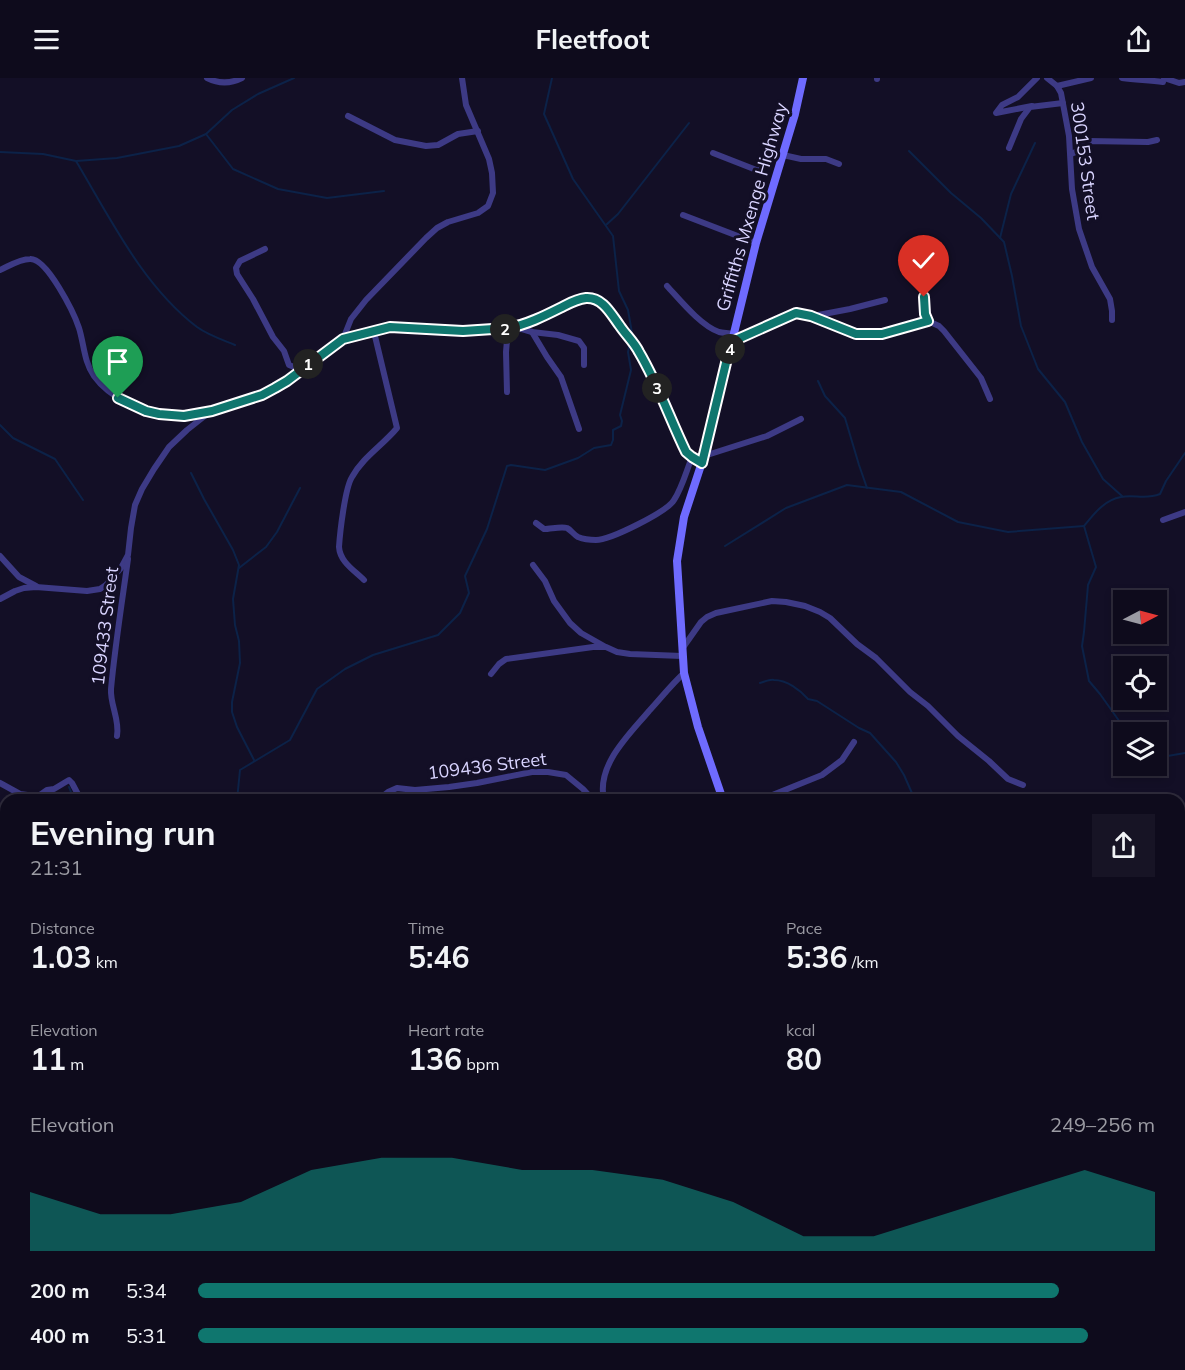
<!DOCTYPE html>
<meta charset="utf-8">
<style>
body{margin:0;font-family:Mulish,sans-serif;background:#171425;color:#f1f3f6;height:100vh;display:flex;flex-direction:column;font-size:22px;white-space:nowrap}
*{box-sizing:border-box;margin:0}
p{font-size:20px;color:#9b9ba3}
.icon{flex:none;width:33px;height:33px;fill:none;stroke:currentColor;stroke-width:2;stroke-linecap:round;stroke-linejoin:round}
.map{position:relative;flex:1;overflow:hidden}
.panel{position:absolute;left:0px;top:716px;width:1185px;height:578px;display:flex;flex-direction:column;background:#0e0b1c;border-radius:18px 18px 0 0;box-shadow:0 3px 9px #0003,0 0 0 2px #2e2b3b}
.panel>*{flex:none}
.needle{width:39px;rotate:84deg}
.buttons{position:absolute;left:1113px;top:512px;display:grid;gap:12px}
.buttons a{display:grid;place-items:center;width:54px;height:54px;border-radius:0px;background:#0e0b1c;box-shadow:0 3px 9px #0003,0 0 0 2px #2e2b3b;font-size:30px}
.pin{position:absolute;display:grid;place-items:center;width:51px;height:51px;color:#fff;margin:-62px -26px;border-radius:50% 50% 50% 0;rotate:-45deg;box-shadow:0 0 6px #0007}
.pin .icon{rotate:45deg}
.km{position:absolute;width:30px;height:30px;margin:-15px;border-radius:50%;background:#222;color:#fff;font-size:16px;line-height:30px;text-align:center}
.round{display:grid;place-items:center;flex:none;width:63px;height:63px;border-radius:0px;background:#171425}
.summary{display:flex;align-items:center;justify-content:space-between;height:102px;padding:0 30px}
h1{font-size:33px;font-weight:700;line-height:45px}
.figures{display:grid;grid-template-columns:repeat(3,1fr);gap:9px;height:102px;padding:6px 30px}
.figures div{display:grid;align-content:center}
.figures b{font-size:30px;font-weight:700}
.figures small{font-size:16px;font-weight:400}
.figures p{font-size:16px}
.chart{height:168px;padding:12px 30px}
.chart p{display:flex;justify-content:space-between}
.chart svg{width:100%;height:108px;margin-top:6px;fill:#0f766e;opacity:.7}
ul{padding:0 30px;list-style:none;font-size:20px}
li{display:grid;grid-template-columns:96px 72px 1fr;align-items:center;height:45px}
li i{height:15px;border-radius:8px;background:#0f766e}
header{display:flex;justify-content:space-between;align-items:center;height:78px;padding:0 30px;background:#0e0b1c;font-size:27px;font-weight:700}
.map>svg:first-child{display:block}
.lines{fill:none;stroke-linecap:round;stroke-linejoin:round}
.stream{stroke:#0c2248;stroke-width:2}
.street{stroke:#3d3a85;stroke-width:6}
.secondary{stroke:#6f6bff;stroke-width:8}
.route-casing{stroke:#fff;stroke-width:12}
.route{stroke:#0f766e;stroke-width:8}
.labels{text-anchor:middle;stroke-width:6;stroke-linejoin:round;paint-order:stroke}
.street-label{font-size:18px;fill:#d9d4ff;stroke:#130f26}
</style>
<header><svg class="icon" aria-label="menu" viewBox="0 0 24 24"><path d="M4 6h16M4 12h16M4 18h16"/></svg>Fleetfoot<svg class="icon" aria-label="share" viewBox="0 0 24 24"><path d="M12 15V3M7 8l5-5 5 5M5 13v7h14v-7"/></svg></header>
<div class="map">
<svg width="1185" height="1292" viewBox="0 0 1185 1292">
<rect width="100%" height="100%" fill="#130f26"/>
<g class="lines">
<!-- stream -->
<g class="stream">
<path d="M206,56L233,91L278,111L327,120L384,113"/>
<path d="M909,73L951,115L981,140L1004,164L1012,198L1021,248L1038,291L1065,324L1082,364L1103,401L1122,418"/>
<path d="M0,74L43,76L76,83L117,80L179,68L206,56L232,32L258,16L294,0"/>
<path d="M76,83C110,140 143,208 197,249C208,257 223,262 235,267"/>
<path d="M606,147L618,136L689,45"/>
<path d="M1000,160L1011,116L1035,65"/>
<path d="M818,303L825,318L845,340L859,387L867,410"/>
<path d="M0,347L13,360L55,381L83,422"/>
<path d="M191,395L204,421L233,472L239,487L233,521L235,547L239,563L240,585L232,624V634L237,649L254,682"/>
<path d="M725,468L786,430L847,407L901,414L958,444L1008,454L1084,448"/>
<path d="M239,490L266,469L277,454L300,410"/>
<path d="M760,605C764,604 770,601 774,602C787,602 800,612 808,621L817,623L859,650L870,655L896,684L904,697L915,722"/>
<path d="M1127,654L1100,616L1089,603L1082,568L1084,554L1088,507L1096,489L1084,448C1094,436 1104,422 1121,419C1134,416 1145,422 1160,416L1166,403L1185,375"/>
<path d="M1156,680L1185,675"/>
<path d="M69,709L74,722"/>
<path d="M237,722L240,692L290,662L317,611L345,591L373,577L438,557L460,535L469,515L465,498L487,451L507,388L511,387L545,392L578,380L594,370L611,367L613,362V352L621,348L622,343L620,337L631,292L628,274L632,255L628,232L619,213L613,158L573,101L544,36L552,0"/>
<path d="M1179,797L1185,799"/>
<path d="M0,812L6,833"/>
<path d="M1179,948L1185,936"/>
<path d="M1179,974L1182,991L1185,995"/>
<path d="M1179,1050H1185"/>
<path d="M0,1056L6,1049"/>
<path d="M1185,1148L1181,1165L1185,1173"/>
<path d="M1179,1255L1185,1253"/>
<path d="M183,1287L184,1292"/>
<path d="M492,1287L495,1292"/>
<path d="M904,1287L906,1292"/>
<path d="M498,1292L502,1287"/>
<path d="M684,1292L685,1287"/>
</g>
<!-- street -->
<g class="street">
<path d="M207,0C219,6 230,6 242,0"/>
<path d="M1047,0L1057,8L1061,15L1069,58L1072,111L1079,151L1092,189L1110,221L1112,233V242"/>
<path d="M1122,0C1136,2 1149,2 1163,4"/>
<path d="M1164,0L1179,5L1185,4"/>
<path d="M877,1V0"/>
<path d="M1057,8L1091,0"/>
<path d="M1032,28L996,35L1002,27L1018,19L1037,0"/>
<path d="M348,38L395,62L426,68L438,67L458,56L478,53"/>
<path d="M1009,70L1021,41L1030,29L1063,25"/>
<path d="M713,75L759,93L768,83L783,77L801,81H826L839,86"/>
<path d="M1071,76L1078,73L1088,63L1148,64L1157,62"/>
<path d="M683,137L756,165"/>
<path d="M265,171L240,183L236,190L237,196L253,221L273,259L284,273L289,287L294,289L309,282"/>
<path d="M924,191L925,236L928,243"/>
<path d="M0,192C9,188 20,181 30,181C47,180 74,235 79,250C84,266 84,284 94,298C109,319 144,337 170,338C183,338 197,336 211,334"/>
<path d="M667,208C680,222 701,248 719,254C723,255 728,255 733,256"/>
<path d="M813,238L850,231L885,222"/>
<path d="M515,249L532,254L558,257L579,263L584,270V287"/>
<path d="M532,254L547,279L561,299L579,351"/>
<path d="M343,261L390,250L463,253L508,250C526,247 544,238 560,230C568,226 576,221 586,220C603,219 611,236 620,248C626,257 634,264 639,274C658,306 670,341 686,374L692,379L702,385"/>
<path d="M732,264L796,235L811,238L856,256H882L928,243L939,248L944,253L981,300L990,321"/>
<path d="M507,314L506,274L508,250"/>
<path d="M704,378L767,358L801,341"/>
<path d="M1163,442L1185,434"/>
<path d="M536,445L544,451C551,451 561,448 567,450C571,452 574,457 578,459C583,461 591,462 596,462C610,462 667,434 674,422C682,410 686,394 692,379"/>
<path d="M0,478L19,499L36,508"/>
<path d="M533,487L545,503L554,523L570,545L581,555L604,568"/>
<path d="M364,502C354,492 340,484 339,469C340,454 345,410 352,399C363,379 383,367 397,350L374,254"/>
<path d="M0,521L15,513L24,510L36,509L87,513L100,511L106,507L121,490L128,477L131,450L135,427L142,411L154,391L169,369L187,352L211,333L262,317L287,303L331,269L343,261L351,241L366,222L426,160L437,150L448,144L478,135L488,128L493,115L492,95L489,81L466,27L462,0"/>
<path d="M682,571L701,544L707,539L716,535L772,523L786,524L805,528L820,534L830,540L857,566L876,580L910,614L928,628L958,658L989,683L1008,701L1023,707"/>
<path d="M491,596L499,586L506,581L593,569H606L617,574L630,576L682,578"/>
<path d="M117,658C120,642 110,627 111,611C115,568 122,524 128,481"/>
<path d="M0,705L20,716L35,718L40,717L47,712L54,711L69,702L72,705L81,722"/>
<path d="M378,722L388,714L397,710L415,712L449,709L477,705L532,694H548L566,697L583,711L593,722"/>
<path d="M604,722C596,687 629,657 649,633C661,620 671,607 684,595"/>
<path d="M760,722L822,697L842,682L854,664"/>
<path d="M727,1287L732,1292"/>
<path d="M29,1292L34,1287"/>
<path d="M636,1292L640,1287"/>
</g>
<!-- secondary -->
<g class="secondary">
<path d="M723,722L698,649L684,595L677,483L684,439L704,378L756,165L795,36L803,0"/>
<path d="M773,1292L775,1287"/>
</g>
</g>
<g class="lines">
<!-- route casing -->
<g class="route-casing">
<path id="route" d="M118,320L146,333L159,336L184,338L212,333L262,317L275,310L287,303L343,261L390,249L463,253L508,250C526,247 544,238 560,230C568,226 576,221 586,220C603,219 611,236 620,248C626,257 634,264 639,274C658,306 670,341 686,374L692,379L702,385L731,264L796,235L811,238L856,256H882L928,243L925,236L924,219"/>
</g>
<!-- route -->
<use href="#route" class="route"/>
</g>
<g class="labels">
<!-- street labels -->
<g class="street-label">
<text transform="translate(1085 83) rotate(82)" y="6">300153 Street</text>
<text transform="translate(752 129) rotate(-74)" y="6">Griffiths Mxenge Highway</text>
<text transform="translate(105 548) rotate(-83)" y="6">109433 Street</text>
<text transform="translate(487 688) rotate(-7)" y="6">109436 Street</text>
</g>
</g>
</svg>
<div class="buttons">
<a><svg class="needle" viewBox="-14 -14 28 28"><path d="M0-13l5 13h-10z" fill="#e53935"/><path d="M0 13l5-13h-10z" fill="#9b9ba3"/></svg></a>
<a><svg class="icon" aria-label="locate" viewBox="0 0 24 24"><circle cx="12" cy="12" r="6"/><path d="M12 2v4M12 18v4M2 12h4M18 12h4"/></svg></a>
<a><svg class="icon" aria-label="layers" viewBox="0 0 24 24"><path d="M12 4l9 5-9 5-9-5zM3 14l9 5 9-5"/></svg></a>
</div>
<div class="pin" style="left:118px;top:320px;background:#1e9e55"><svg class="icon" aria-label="arrive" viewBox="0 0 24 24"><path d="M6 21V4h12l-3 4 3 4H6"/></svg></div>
<div class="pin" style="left:924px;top:219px;background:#d93025"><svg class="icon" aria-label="check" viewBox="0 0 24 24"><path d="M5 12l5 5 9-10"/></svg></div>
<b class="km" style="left:308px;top:286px">1</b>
<b class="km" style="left:505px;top:251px">2</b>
<b class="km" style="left:657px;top:310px">3</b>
<b class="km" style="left:730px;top:271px">4</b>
<section class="panel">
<div class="summary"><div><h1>Evening run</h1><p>21:31</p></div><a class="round"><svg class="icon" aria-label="share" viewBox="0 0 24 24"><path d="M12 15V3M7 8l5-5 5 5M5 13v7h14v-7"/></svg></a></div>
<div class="figures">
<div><p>Distance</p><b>1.03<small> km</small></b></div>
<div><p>Time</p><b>5:46</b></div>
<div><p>Pace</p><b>5:36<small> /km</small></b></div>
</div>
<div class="figures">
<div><p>Elevation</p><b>11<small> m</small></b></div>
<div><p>Heart rate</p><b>136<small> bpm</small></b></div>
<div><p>kcal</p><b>80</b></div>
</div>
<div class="chart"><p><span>Elevation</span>249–256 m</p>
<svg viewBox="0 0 160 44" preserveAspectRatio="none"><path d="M0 44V20L10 29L20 29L30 24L40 11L50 6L60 6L70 11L80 11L90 15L100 24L110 38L120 38L130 29L140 20L150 11L160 20V44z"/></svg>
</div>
<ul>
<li><b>200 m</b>5:34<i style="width:90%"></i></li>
<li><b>400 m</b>5:31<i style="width:93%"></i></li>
</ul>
</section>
</div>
